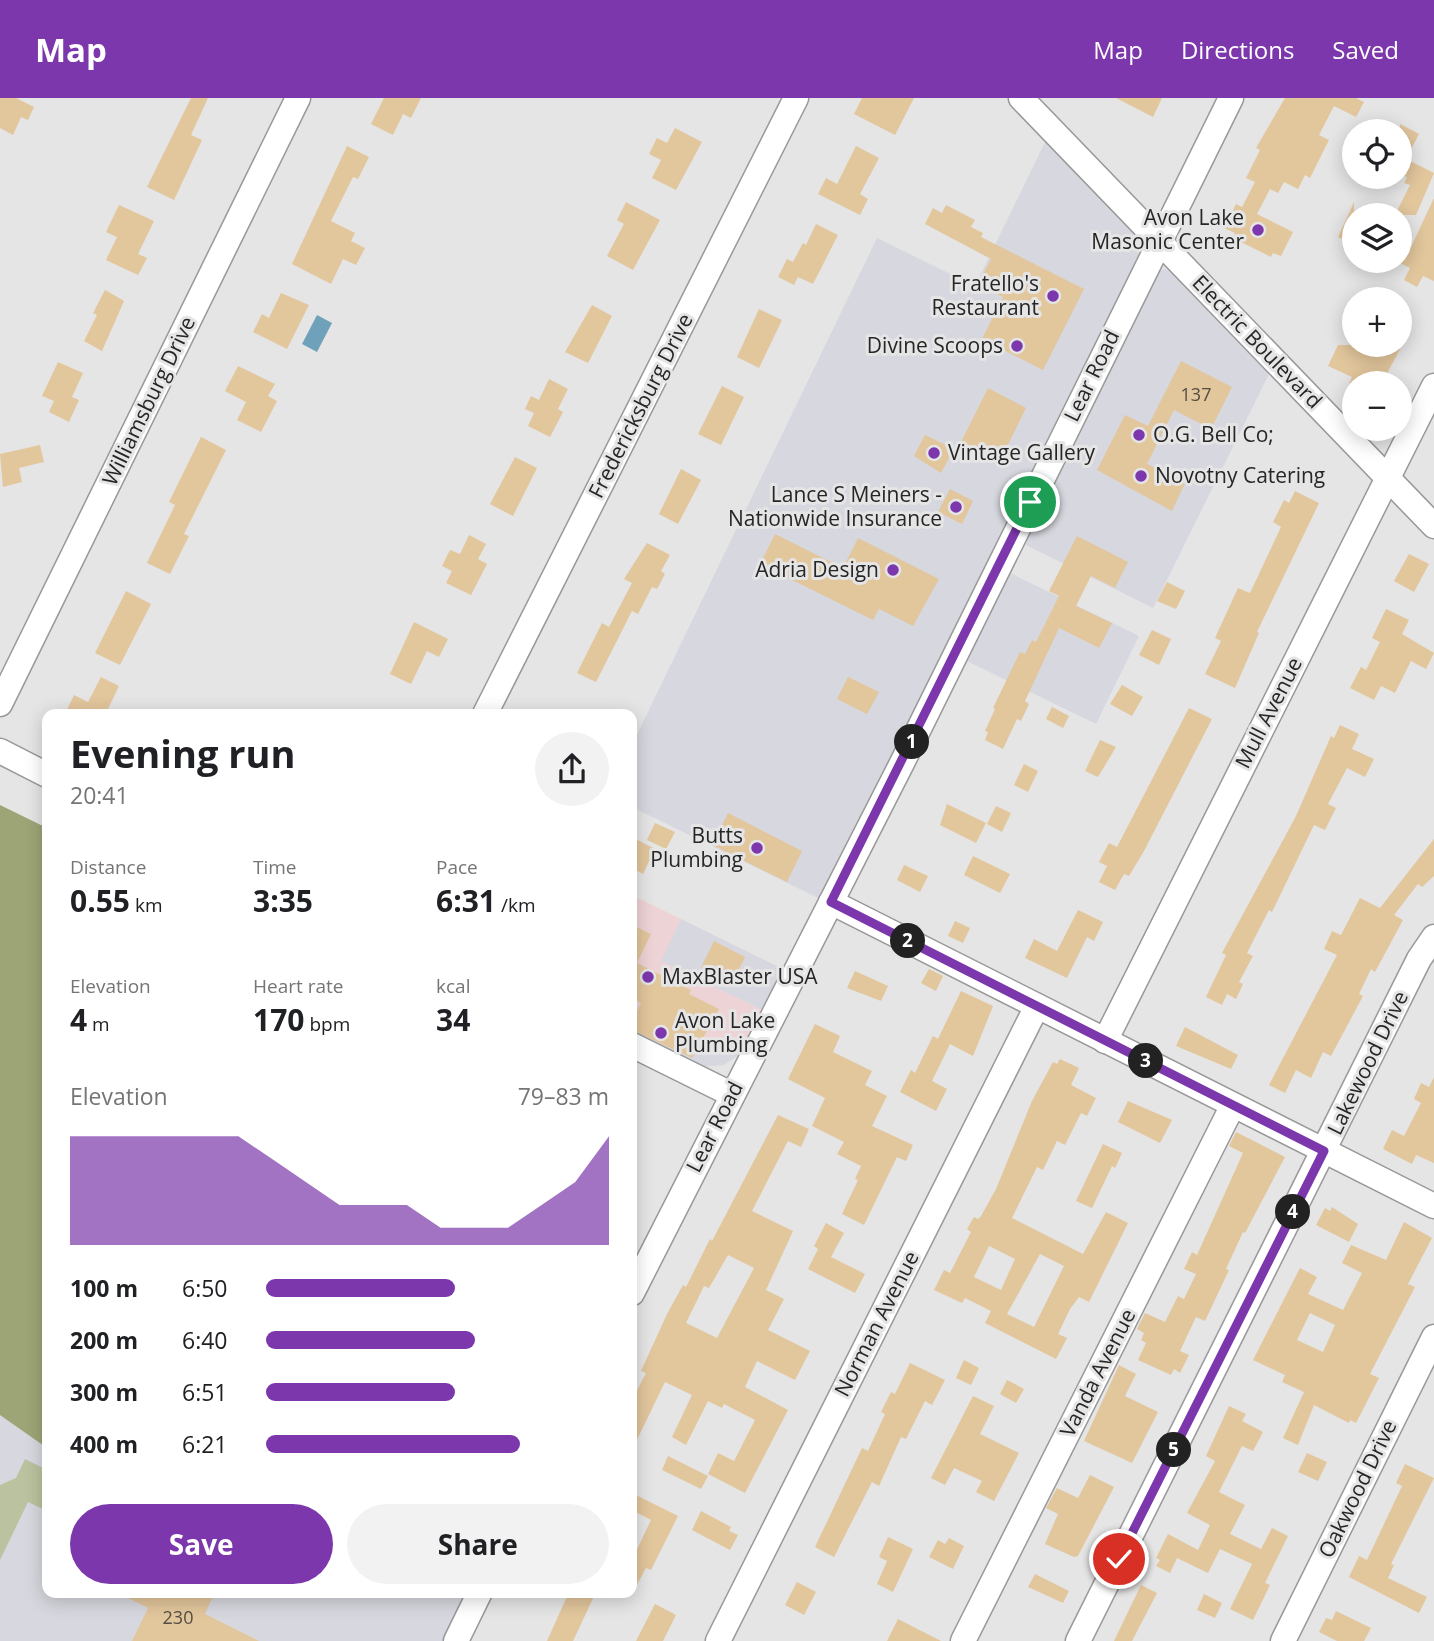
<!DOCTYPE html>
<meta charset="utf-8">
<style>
body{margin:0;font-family:"Open Sans",sans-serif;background:#f2f2f2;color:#202124;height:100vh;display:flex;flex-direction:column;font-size:26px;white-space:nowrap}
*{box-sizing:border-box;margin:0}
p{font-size:23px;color:#757577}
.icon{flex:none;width:38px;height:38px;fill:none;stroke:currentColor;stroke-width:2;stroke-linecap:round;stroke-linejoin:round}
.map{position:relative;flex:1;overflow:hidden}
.details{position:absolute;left:42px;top:611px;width:595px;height:889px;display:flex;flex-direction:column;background:#fff;border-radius:14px;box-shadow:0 4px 18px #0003}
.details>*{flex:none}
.controls{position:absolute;left:1342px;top:21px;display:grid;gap:14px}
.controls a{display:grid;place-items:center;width:70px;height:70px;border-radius:50%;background:#fff;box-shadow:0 4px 18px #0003;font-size:35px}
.pin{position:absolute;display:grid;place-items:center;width:60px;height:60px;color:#fff;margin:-30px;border:4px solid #fff;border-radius:50%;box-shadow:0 2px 7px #0007}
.km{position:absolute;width:35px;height:35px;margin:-18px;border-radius:50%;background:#222;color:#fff;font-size:19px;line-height:35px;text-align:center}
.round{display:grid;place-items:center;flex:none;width:74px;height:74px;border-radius:37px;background:#f2f2f2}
.headline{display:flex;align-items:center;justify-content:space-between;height:119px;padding:0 28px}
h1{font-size:38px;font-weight:700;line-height:52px}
.metrics{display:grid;grid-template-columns:repeat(3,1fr);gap:10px;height:119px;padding:7px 28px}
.metrics div{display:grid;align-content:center}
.metrics b{font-size:30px;font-weight:700}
.metrics small{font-size:19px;font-weight:400}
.metrics p{font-size:19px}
.chart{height:196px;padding:14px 28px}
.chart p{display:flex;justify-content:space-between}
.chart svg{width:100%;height:126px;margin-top:7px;fill:#7b37ab;opacity:.7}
.primary-button{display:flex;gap:14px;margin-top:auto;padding:14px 28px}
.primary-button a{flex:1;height:80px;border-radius:42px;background:#7b37ab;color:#fff;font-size:28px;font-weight:700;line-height:80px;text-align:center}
.primary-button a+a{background:#f2f2f2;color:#202124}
ul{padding:0 28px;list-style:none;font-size:23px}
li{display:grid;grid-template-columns:112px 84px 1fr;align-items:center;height:52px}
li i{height:18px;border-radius:9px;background:#7b37ab}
header{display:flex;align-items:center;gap:42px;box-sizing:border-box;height:98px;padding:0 35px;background:#7b37ab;color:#fff}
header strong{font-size:33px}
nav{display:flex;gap:38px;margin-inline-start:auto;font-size:24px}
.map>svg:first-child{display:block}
.built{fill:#d7d7df}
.industrial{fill:#eed3d6}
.green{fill:#bbc29f}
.forest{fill:#9da577}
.water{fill:#70a1bb}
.building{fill:#e2c69c;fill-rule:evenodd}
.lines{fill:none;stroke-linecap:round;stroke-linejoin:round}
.minor-casing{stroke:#989899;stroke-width:27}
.minor{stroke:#fff;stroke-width:24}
.route-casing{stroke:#fff;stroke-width:14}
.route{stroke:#7b37ab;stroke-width:9}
.poi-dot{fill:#7b37ab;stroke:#e5e5e6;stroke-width:2.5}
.labels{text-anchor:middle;stroke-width:6;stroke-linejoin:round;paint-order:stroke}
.number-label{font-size:18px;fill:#554e44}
.poi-label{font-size:21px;fill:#262626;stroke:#e5e5e6;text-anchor:end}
.street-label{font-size:21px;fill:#262626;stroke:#e5e5e6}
</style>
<header>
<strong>Map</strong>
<nav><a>Map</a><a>Directions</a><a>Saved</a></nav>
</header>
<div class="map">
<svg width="1434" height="1543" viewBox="0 0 1434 1543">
<rect width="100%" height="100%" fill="#e5e5e6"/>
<!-- built -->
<g class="built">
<path d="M1047,40L1132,130L1139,148L1138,166L820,801L632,709V647L877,140L975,188Z"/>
<path d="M1164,171L1174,174L1271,272L1153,510L1020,444L1157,174Z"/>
<path d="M1006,473L1139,538L1096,626L963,561Z"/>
<path d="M681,821L785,872L764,913L660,863Z"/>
<path d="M639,907L740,956L724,967L703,969L632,935V922Z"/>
<path d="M0,974L47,997V1494L471,1495L447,1543H0Z"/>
</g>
<!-- industrial -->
<path class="industrial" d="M632,797L681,821L661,863L764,913L740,956L640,907L632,922Z"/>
<!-- green -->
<path class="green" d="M25,1361L47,1372V1413L28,1404L0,1462V1387L16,1380Z"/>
<!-- forest -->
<path class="forest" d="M0,707L47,730V1350L0,1317Z"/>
<!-- water -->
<path class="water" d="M317,217L332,225L317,254L302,246Z"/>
<!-- building -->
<g class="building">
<path d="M0,0H16L34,9L28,22L21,19L13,37L0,30Z"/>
<path d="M191,0H208L191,37L202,42L174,102L147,89Z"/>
<path d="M384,0H421L411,20L403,16L393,37L371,26Z"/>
<path d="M862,0H914L895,37L854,16Z"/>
<path d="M1116,0H1162L1153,19Z"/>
<path d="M1285,0H1356L1364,4L1356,19L1334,8L1319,37L1329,42L1310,80L1305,77L1298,91L1284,84L1278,95L1270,91L1257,116L1293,134L1281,158L1273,155L1271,159L1233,140L1235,135L1224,130L1236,106L1242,109L1255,84L1246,80L1260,52L1256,50Z"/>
<path d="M1400,26L1419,36L1406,61L1434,75L1416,117H1395L1410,87L1404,85L1407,79L1400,76Z"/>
<path d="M675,30L702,44L676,92L652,80L661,62L649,56L657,40L667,45Z"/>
<path d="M347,48L369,59L358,81L353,79L331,123L355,135L351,143L365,150L356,167L343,161L331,186L292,166Z"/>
<path d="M856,48L879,60L860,96L868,101L860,117L818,96L826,80L837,86Z"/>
<path d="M1434,100V183L1423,178L1417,189L1404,182L1410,170L1400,165V143L1411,149Z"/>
<path d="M626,104L660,122L633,172L607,158L624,126L617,122Z"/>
<path d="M1354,104V147L1338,139Z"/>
<path d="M119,107L154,123L138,156L147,160L138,177L106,162L117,139L106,134Z"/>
<path d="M946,107L975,122L971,129L983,135L981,139L1084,191L1043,272L982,241L1003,199L978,186L991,161L925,126L933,110L942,115Z"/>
<path d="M816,126L838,137L813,186L798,179L794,187L778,179L787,161L793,164L803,145L806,147Z"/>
<path d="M105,192L124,203L102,253L84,243L97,217L93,215Z"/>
<path d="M281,195L309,207L287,251L253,234L262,216L269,220Z"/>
<path d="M592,207L612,218L588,265L565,254Z"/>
<path d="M759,211L782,222L759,270L737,259Z"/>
<path d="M1338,247H1392L1400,251L1382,285H1349L1352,279L1328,268Z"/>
<path d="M1181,263L1232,289L1211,331L1174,312L1147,366L1185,385L1172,413L1097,372L1125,317L1148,328Z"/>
<path d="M58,264L83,275L72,299L79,302L69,324L49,314L54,303L42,298Z"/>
<path d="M238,268L275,286L268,298L277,303L261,334L237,322L246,304L225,293Z"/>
<path d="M549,281L568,291L558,311L563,314L550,339L528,328L534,315L525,311L531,298L539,302Z"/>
<path d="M722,288L744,299L721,347L698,336Z"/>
<path d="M988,290L1026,310L999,365L960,346Z"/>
<path d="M925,337L954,351L941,375L914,358Z"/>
<path d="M201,339L226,352L184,436L189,438L170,476L147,465L175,407L169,404Z"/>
<path d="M40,347L44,364L19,370L22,384L3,389L0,356Z"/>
<path d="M515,359L537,370L513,418L490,406Z"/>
<path d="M681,371L701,382L678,426L659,416Z"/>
<path d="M950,391L973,403L962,426L938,414Z"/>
<path d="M1295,393L1319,405L1257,534L1259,535L1235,590L1205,576L1221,543L1215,540L1238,490L1250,495L1281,429L1273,424L1284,402L1289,405Z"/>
<path d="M775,436L843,470L858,440L939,481L913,528L879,511L873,522L760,466Z"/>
<path d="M469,437L486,446L478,461L487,466L471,497L446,485L452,473L442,468L450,452L460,456Z"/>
<path d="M1077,438L1128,464L1115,490L1091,478L1076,508L1112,525L1099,550L1059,530L1025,603L1029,606L1021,623L1017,621L1003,651L985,642L988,634L985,633L995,611L993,610L1020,554L1025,556L1032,542L1036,544L1059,498L1049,493Z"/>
<path d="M647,445L670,457L661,473L665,476L657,491L652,489L638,516L632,513L596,584L577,575L602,525L609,529L632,485L624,481Z"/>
<path d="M1409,456L1429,466L1414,494L1394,483Z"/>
<path d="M1167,484L1185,493L1176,511L1157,503Z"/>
<path d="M126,493L151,506L120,567L95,555Z"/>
<path d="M1386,511L1409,522L1402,536L1434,555L1426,571L1411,563L1395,595L1381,588L1374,602L1350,590L1361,569L1366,572L1380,544L1372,540Z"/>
<path d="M414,524L448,541L439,559L427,553L411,586L390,576Z"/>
<path d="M1152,532L1171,541L1159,567L1139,557Z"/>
<path d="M101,579L119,588L107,613L112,616H65L74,597L88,604Z"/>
<path d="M848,579L879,594L867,616L837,601Z"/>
<path d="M1122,587L1143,599L1132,618L1110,606Z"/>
<path d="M1052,609L1069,618L1063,630L1046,621Z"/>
<path d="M1189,610L1212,621L1144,753L1129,778L1124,776L1115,792L1099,784L1107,768L1099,764L1109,745L1117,749Z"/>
<path d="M1340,627L1359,636L1352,651L1374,661L1365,679L1347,670L1328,706L1336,710L1325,732L1314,727L1272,814L1269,812L1247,855L1253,858L1239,884L1243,886L1236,901L1227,896L1222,907L1206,899L1226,857L1222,855L1296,718L1331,638L1334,640Z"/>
<path d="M1100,642L1116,649L1098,679L1085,673Z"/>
<path d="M1024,666L1038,673L1028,694L1014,687Z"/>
<path d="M947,706L986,725L976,745L940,727Z"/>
<path d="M996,708L1011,715L1002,734L987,726Z"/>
<path d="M728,715L802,753L787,784L712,747Z"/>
<path d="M655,725L675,734L666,751L647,742Z"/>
<path d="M632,739L655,751L643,776L632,770Z"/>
<path d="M1434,741V778L1422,789L1418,786L1394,817L1403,822L1375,874L1371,871L1359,896L1363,898L1331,958L1323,954L1311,980L1296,972L1285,995L1269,987L1337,857L1324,851L1332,833L1341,837L1360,800L1380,810Z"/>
<path d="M973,758L1010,776L1000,795L964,777Z"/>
<path d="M904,767L928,778L920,794L897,782Z"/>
<path d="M1078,812L1103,824L1094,843L1087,839L1067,880L1025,860L1034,841L1057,853Z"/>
<path d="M955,823L970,830L963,845L948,838Z"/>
<path d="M632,827L651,836L637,865L691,892L689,896L719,911L692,960L632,932V923L641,905L632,900Z"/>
<path d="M714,843L745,859L732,886L701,870Z"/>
<path d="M929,871L943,878L936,893L921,885Z"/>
<path d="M855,873L888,888L881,903L847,890Z"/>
<path d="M961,893L993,908L973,958L950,946L932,983L947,991L936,1013L900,994L911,972L915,975L933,938L938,941Z"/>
<path d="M815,926L840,938L833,954L872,973L865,987L887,998L872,1028L913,1047L906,1063L897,1059L864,1127L842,1116L858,1082L855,1081L861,1068L837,1056L844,1044L812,1028L825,1000L788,981Z"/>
<path d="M1185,929L1238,957L1231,971L1176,948Z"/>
<path d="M1060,961L1079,970L1071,987L1096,1000L1087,1018L1081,1015L1065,1047L1057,1043L1043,1072L1037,1069L1012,1120L1083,1156L1106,1114L1128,1125L1089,1204L1079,1199L1070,1211L1058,1236L1067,1240L1056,1261L985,1225L991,1213L965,1200L962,1205L934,1192L944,1172L950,1175L971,1134L967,1131L974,1119L978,1121L981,1118L996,1091L1032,1003L1053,964L1057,966ZM989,1148L1015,1161L1001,1192L974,1179ZM1040,1156L1064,1168L1034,1229L1007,1216Z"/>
<path d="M1434,979V1065L1416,1057L1412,1066L1383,1051L1392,1032L1404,1038L1421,1005L1414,1001L1421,985L1429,989Z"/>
<path d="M1128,1003L1172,1022L1160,1045L1118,1024Z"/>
<path d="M778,1017L809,1031L801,1049L788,1043L752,1113L793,1133L766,1192L784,1201L768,1232L810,1253L795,1282L757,1263L745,1289L788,1312L745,1395L708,1376L718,1355L734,1363L755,1322L724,1306L722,1310L708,1303L686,1347L672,1339L692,1297L665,1284L632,1352V1302L646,1275L641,1273L667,1216L683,1187L686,1189L710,1141L712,1143ZM728,1157L754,1170L717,1240L686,1225L704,1188L709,1190Z"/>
<path d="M1236,1034L1285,1059L1245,1135L1243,1134L1226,1171L1229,1172L1205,1223L1196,1219L1180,1253L1189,1257L1180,1275L1174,1271L1171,1277L1138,1262L1146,1245L1141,1242L1144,1235L1137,1231L1145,1215L1165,1224L1178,1198L1184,1201L1196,1176L1184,1171L1192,1154L1197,1157L1243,1055L1229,1048Z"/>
<path d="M1103,1046L1122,1055L1115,1070L1112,1068L1092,1110L1076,1103Z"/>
<path d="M1332,1109L1358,1126L1349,1144L1316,1127L1325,1110L1330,1113Z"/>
<path d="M1404,1124L1432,1140L1408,1186L1415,1189L1370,1276L1379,1280L1356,1325L1350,1322L1349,1325L1314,1307L1298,1347L1283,1340L1304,1294L1282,1284L1285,1277L1253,1262L1300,1170L1317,1179L1308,1196L1343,1212L1362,1175L1342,1165L1351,1147L1386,1162ZM1310,1215L1335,1227L1323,1254L1297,1242Z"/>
<path d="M826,1125L844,1135L831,1159L865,1176L855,1195L808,1171L818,1151L814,1148Z"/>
<path d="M964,1262L979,1270L971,1287L956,1280Z"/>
<path d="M910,1265L945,1282L932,1307L925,1303L906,1341L901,1339L879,1388L872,1384L834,1459L815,1449L862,1350L868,1353L885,1316L881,1314L891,1294L895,1296Z"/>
<path d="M1119,1267L1136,1276L1125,1298L1158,1314L1132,1365L1084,1343Z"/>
<path d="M1007,1282L1024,1291L1016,1305L1000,1296Z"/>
<path d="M973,1298L994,1308L980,1336L1019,1355L994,1403L976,1394L982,1383L954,1370L945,1387L931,1380Z"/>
<path d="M1229,1308L1246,1316L1242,1323L1263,1334L1253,1353L1242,1348L1219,1394L1245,1407L1230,1436L1261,1451L1272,1430L1288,1438L1265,1485L1270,1487L1253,1522L1230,1511L1252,1466L1220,1451L1208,1475L1177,1460L1170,1475L1156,1468L1160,1462L1156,1460L1168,1436L1198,1452L1210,1427L1187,1415L1215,1363L1206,1358Z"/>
<path d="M1307,1355L1327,1364L1318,1383L1298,1374Z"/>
<path d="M668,1358L708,1378L701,1391L662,1372Z"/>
<path d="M1405,1366L1434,1380L1391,1466L1394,1467L1388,1480L1427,1499L1419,1515L1349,1479L1359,1458L1367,1462L1402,1388L1396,1385Z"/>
<path d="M1090,1377L1114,1389L1078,1458L1074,1459L1045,1446L1058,1416L1046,1410L1057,1390L1078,1400Z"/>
<path d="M632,1395L678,1418L651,1472L646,1470L632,1496V1462L651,1422L632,1412Z"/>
<path d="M701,1413L731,1429L729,1433L738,1437L730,1452L692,1432Z"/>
<path d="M888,1439L913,1451L893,1494L877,1486L887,1463L879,1459Z"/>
<path d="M949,1440L964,1448L953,1471L929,1459L938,1442L945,1446Z"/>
<path d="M1035,1476L1069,1493L1063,1505L1028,1489Z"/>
<path d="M797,1484L816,1494L804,1517L785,1507Z"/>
<path d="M1141,1487L1157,1495L1132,1543H1114Z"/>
<path d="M116,1494H215L205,1516L259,1543H132L148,1510Z"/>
<path d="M569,1494H596L573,1543H547Z"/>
<path d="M1204,1496L1222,1505L1215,1520L1197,1512Z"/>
<path d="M655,1506L676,1517L663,1543H636Z"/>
<path d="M1336,1513L1371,1530L1364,1543H1337L1319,1534L1326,1520L1332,1522Z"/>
<path d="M898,1521L941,1543H887Z"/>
</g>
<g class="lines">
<!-- minor casing -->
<g class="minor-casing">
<g id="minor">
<path d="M1021,0L1434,428"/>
<path d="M0,606L298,0"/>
<path d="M485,616L796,0"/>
<path d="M0,653L47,677"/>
<path d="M831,804L1434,1108"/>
<path d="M1105,943L1434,288"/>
<path d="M632,947L731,996"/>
<path d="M632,1195L903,663L1231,0"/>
<path d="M456,1543L480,1494"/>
<path d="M718,1543L1037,908"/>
<path d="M963,1543L1233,1007"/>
<path d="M1078,1543L1419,861L1434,839"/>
<path d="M1283,1543L1434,1239"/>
</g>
</g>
<!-- minor -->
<use href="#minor" class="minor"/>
</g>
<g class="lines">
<!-- route casing -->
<g class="route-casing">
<path id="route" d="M1030,404L831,804L1324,1053L1119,1461"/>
</g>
<!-- route -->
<use href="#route" class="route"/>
</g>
<!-- markers -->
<g class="poi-dot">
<circle cx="1258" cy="132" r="7"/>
<circle cx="1053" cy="198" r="7"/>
<circle cx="1017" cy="248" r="7"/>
<circle cx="1139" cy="337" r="7"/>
<circle cx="934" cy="355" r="7"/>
<circle cx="1141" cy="378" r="7"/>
<circle cx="956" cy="409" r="7"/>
<circle cx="893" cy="472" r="7"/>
<circle cx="757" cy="750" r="7"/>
<circle cx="648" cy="879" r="7"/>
<circle cx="661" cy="935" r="7"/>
</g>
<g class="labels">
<!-- number labels -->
<g class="number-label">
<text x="1196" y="303">137</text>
<text x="178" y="1526">230</text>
</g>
<!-- poi labels -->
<g class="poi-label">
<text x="1244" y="127">Avon Lake<tspan x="1244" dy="24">Masonic Center</tspan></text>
<text x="1039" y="193">Fratello's<tspan x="1039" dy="24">Restaurant</tspan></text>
<text x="1003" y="255">Divine Scoops</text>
<text x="1153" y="344" text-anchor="start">O.G. Bell Co;</text>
<text x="948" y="362" text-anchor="start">Vintage Gallery</text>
<text x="1155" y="385" text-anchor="start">Novotny Catering</text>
<text x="942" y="404">Lance S Meiners -<tspan x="942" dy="24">Nationwide Insurance</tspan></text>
<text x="879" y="479">Adria Design</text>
<text x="743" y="745">Butts<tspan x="743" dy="24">Plumbing</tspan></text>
<text x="662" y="886" text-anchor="start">MaxBlaster USA</text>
<text x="675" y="930" text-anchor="start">Avon Lake<tspan x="675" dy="24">Plumbing</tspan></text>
</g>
<!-- street labels -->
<g class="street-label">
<text transform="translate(1257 244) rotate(46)" y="7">Electric Boulevard</text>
<text transform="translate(1092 278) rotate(-64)" y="7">Lear Road</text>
<text transform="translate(149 303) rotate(-64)" y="7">Williamsburg Drive</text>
<text transform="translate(641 308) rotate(-63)" y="7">Fredericksburg Drive</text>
<text transform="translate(1269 615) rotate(-63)" y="7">Mull Avenue</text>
<text transform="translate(1368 965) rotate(-64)" y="7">Lakewood Drive</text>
<text transform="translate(715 1029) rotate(-63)" y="7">Lear Road</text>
<text transform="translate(877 1226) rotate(-63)" y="7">Norman Avenue</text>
<text transform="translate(1098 1275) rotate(-63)" y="7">Vanda Avenue</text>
<text transform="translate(1358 1391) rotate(-64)" y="7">Oakwood Drive</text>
</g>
</g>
</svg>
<div class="controls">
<a><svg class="icon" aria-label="locate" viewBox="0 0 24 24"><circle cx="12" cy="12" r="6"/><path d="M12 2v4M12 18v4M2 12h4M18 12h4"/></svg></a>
<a><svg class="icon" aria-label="layers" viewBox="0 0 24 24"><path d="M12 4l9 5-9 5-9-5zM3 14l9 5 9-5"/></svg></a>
<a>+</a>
<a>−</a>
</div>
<div class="pin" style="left:1030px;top:404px;background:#1e9e55"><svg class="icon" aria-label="arrive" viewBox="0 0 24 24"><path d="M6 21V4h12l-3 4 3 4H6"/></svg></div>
<div class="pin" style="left:1119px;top:1461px;background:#d93025"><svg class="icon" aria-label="check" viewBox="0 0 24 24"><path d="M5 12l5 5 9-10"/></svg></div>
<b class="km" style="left:912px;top:644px">1</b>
<b class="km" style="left:908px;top:843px">2</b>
<b class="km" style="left:1146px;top:963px">3</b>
<b class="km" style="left:1293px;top:1114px">4</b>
<b class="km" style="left:1174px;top:1352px">5</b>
<section class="details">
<div class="headline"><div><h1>Evening run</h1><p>20:41</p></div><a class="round"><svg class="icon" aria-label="share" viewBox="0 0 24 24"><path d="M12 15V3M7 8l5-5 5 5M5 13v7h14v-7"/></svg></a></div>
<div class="metrics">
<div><p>Distance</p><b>0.55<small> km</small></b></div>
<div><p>Time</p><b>3:35</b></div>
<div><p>Pace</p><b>6:31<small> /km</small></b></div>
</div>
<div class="metrics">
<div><p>Elevation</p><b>4<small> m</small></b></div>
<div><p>Heart rate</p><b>170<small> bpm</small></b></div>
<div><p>kcal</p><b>34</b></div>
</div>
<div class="chart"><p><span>Elevation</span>79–83 m</p>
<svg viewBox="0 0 160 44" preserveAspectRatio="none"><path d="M0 44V6L10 6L20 6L30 6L40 6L50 6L60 14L70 22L80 30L90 30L100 30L110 38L120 38L130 38L140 30L150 22L160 6V44z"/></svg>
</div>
<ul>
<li><b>100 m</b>6:50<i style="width:55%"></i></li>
<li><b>200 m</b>6:40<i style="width:61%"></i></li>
<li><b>300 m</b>6:51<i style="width:55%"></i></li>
<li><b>400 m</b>6:21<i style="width:74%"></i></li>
</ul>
<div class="primary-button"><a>Save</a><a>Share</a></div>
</section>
</div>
